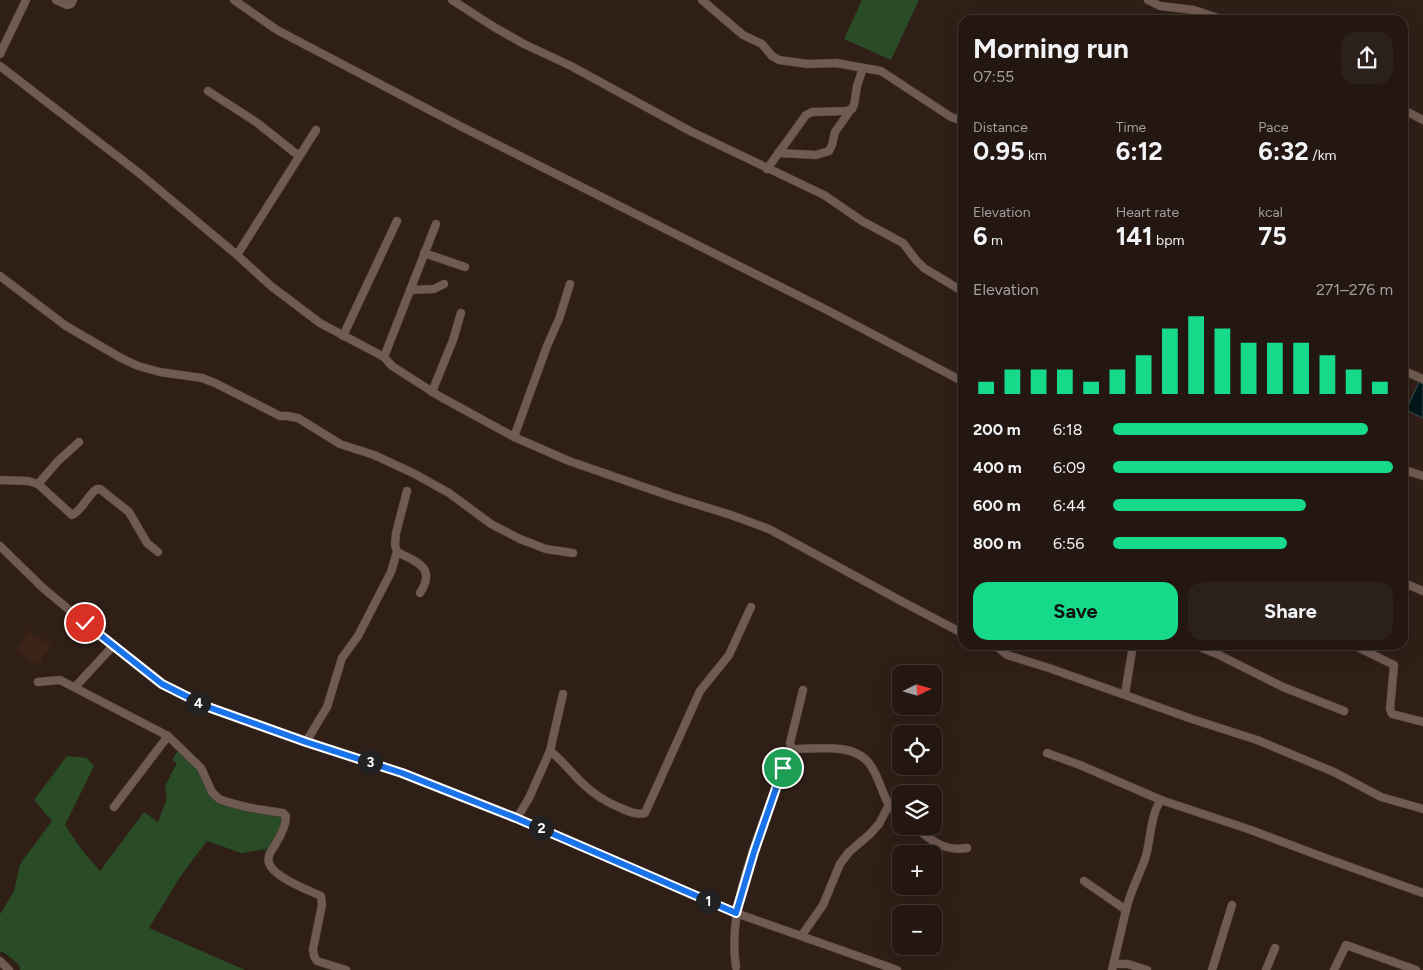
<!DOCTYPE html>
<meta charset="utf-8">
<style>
body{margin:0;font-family:Figtree,sans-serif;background:#2c201a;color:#f1f3f6;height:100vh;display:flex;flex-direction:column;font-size:19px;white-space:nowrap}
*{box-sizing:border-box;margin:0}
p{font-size:16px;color:#a39f9f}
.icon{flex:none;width:28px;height:28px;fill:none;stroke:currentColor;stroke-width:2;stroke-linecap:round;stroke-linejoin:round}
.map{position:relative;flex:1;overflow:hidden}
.sheet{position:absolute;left:958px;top:15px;width:450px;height:635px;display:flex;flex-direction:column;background:#241711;border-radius:15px;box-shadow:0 5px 20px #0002,0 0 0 1px #413631}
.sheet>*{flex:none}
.needle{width:32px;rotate:85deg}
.buttons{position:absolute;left:892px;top:665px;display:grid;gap:10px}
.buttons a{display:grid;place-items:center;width:50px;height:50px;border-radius:10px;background:#241711;box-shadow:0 5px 20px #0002,0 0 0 1px #413631;font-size:25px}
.pin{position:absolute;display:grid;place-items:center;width:42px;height:42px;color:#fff;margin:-21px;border:2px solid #fff;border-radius:50%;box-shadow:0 1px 5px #0007}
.km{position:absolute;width:25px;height:25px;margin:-12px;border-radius:50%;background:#222;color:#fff;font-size:14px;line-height:25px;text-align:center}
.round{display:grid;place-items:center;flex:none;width:52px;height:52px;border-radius:15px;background:#2c201a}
.headline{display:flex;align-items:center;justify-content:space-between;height:85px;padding:0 15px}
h1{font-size:28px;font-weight:700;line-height:38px}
.figures{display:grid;grid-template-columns:repeat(3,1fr);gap:8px;height:85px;padding:5px 15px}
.figures div{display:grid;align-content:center}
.figures b{font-size:25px;font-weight:700}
.figures small{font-size:14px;font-weight:400}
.figures p{font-size:14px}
.chart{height:140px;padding:10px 15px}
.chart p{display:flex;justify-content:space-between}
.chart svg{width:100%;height:90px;margin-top:5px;stroke:#16d989;stroke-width:6}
.button{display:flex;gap:10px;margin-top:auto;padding:10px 15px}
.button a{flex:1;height:58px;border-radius:15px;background:#16d989;color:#111;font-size:20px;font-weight:700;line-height:58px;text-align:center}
.button a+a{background:#2c201a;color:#f1f3f6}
ul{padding:0 15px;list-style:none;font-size:16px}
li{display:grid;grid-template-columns:80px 60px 1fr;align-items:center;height:38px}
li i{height:12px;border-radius:6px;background:#16d989}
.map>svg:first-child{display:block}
.built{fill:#3b2318}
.green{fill:#294b25}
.water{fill:#01191c;stroke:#445152}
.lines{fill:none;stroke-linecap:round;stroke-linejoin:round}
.minor-casing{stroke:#473934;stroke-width:9}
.minor{stroke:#705b52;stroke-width:8}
.route-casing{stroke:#fff;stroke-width:10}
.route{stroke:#1a73e8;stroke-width:6}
</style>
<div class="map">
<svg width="1423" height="970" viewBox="0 0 1423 970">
<rect width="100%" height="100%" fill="#301f17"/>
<!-- built -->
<path class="built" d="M29,630L37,637L38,636L43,638L42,640L52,644L42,659L43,660L39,665L16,652Z"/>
<!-- green -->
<g class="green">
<path d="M862,0H919L891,60L844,39Z"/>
<path d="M180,747L199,759L196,763L209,784L227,802L283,813L280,835L267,849L241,853L207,841L180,877L149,928L245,970H20L19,965L6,954L0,951V914L14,891L20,864L52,821L34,800L67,756L87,758L94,766L65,825L81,849L100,871L144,812L158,822L167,798L165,786L177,763L172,760Z"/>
</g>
<!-- water -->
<path class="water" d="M1419,382L1423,384V418L1406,410Z"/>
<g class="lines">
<!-- minor casing -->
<g class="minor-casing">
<g id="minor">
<path d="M56,0L67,5L71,4L73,0"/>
<path d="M234,0L277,30L460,126L823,308L962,381"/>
<path d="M452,0L494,27L524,44L571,66L690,131L824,195L862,221L903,243L916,260L924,268L962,291"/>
<path d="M702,0L743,35L762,44L772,56L779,60L808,64L836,63L881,71L951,117L962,121"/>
<path d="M1148,0L1160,6L1194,10L1224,20"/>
<path d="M0,54L26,0"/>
<path d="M0,66L139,173L237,255L271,286L320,323L384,357L392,366L439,396L514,437L569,461L673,497L731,515L769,529L901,601L962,633"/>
<path d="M208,91L256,122L299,156"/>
<path d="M1402,109L1423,120"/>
<path d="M778,153L816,155L829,151L832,145L835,132L854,105L857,86L863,68"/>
<path d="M767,169L806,115L812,112L846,111L852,109"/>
<path d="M424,253L465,267"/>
<path d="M237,255L316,130"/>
<path d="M0,276L66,326L121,358L138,366L160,372L202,378L215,383L280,416H287L298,418L340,444L374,455L413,473L449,493L491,524L520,539L546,549L573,553"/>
<path d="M410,290L434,289L444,284"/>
<path d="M343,336L397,221"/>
<path d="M384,357L436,224"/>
<path d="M1402,370L1423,379"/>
<path d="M432,392L453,340L461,313"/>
<path d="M514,437L547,346L559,319L570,284"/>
<path d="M1402,469L1423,476"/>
<path d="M0,480L28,481L38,484L72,515C83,510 87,495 97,489H100L129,512L147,543L158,552"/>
<path d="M38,484L58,461L79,442"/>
<path d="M0,546L43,588L85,623L162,684L180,694L208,707L244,720L402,773L517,818L736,913L897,970"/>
<path d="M397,552C418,562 436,568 420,593"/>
<path d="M1402,582L1423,591"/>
<path d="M992,645L999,648L1007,655L1049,668L1192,719L1257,740L1334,772L1381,797L1423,809"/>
<path d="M1195,645L1217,654L1283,687L1344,711"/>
<path d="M1353,645L1394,665L1390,709L1392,714L1423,722"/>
<path d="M38,682L60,680L168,736L201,768L212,792L219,799L227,802L251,808L283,813L286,816C286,826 280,837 275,845C271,851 267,856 269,863C273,877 308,890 321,896L322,905L313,949L314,956L317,961L346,970"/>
<path d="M75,687L113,646"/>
<path d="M803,690L790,743L791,747L794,749C819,749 856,742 871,766C879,778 882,793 889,805"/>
<path d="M1125,694L1133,645"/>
<path d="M306,742L327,707L342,658L358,636L391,572L397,552L395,545L396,533L407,491"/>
<path d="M550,751C562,760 570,771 580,781C592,793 607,803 623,809C630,812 637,815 645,813L700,691L729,655L751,607"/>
<path d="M1047,753L1080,765L1161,800"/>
<path d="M114,807L168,736"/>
<path d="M517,818L529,798L550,751L563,694"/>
<path d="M914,826C930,840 945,852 967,848"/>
<path d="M1084,881L1126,910L1112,970"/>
<path d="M1126,910C1130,892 1139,876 1145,859C1151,841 1150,815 1161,800L1251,830L1328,859L1423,893"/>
<path d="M802,935L823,905L840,864L849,852L870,834L879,824L889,805L901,815"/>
<path d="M0,961L9,970"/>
<path d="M1114,964H1128L1147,970"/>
<path d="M736,967C726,904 762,828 783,768"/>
<path d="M1212,970L1232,905"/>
<path d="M1266,970L1275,948"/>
<path d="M1334,970L1346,945L1416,970"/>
</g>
</g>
<!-- minor -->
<use href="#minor" class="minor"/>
</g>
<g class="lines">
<!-- route casing -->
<g class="route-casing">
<path id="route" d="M85,623L162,684L208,707L306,742L402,773L516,818L736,913L754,852L783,768"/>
</g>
<!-- route -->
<use href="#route" class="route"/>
</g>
</svg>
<div class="buttons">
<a><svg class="needle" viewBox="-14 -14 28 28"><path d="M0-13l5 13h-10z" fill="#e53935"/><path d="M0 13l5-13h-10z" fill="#a39f9f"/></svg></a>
<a><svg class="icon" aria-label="locate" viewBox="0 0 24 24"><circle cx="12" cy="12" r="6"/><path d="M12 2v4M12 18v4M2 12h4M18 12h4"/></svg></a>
<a><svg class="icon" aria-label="layers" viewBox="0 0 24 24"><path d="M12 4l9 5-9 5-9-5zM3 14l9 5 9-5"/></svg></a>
<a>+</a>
<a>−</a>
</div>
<div class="pin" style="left:783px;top:768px;background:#1e9e55"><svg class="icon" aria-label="arrive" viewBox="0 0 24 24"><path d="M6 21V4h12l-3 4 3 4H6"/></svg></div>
<div class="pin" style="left:85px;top:623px;background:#d93025"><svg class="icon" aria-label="check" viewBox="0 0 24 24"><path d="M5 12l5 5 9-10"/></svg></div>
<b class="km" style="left:708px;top:901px">1</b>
<b class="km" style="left:541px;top:828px">2</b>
<b class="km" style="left:370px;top:762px">3</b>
<b class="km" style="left:198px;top:703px">4</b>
<section class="sheet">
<div class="headline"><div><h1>Morning run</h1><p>07:55</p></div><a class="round"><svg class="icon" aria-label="share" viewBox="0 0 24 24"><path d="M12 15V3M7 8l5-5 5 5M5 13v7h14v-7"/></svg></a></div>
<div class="figures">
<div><p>Distance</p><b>0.95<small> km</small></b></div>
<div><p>Time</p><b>6:12</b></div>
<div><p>Pace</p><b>6:32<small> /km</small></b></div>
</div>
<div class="figures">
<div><p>Elevation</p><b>6<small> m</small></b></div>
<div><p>Heart rate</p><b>141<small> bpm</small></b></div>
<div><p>kcal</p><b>75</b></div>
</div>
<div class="chart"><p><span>Elevation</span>271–276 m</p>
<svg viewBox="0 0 160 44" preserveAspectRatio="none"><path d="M5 44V38M15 44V32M25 44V32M35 44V32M45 44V38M55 44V32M65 44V25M75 44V12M85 44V6M95 44V12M105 44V19M115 44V19M125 44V19M135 44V25M145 44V32M155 44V38"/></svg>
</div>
<ul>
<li><b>200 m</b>6:18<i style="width:91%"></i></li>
<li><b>400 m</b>6:09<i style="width:100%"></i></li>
<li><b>600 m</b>6:44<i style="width:69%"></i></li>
<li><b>800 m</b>6:56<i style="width:62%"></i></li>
</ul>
<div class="button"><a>Save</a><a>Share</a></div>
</section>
</div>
